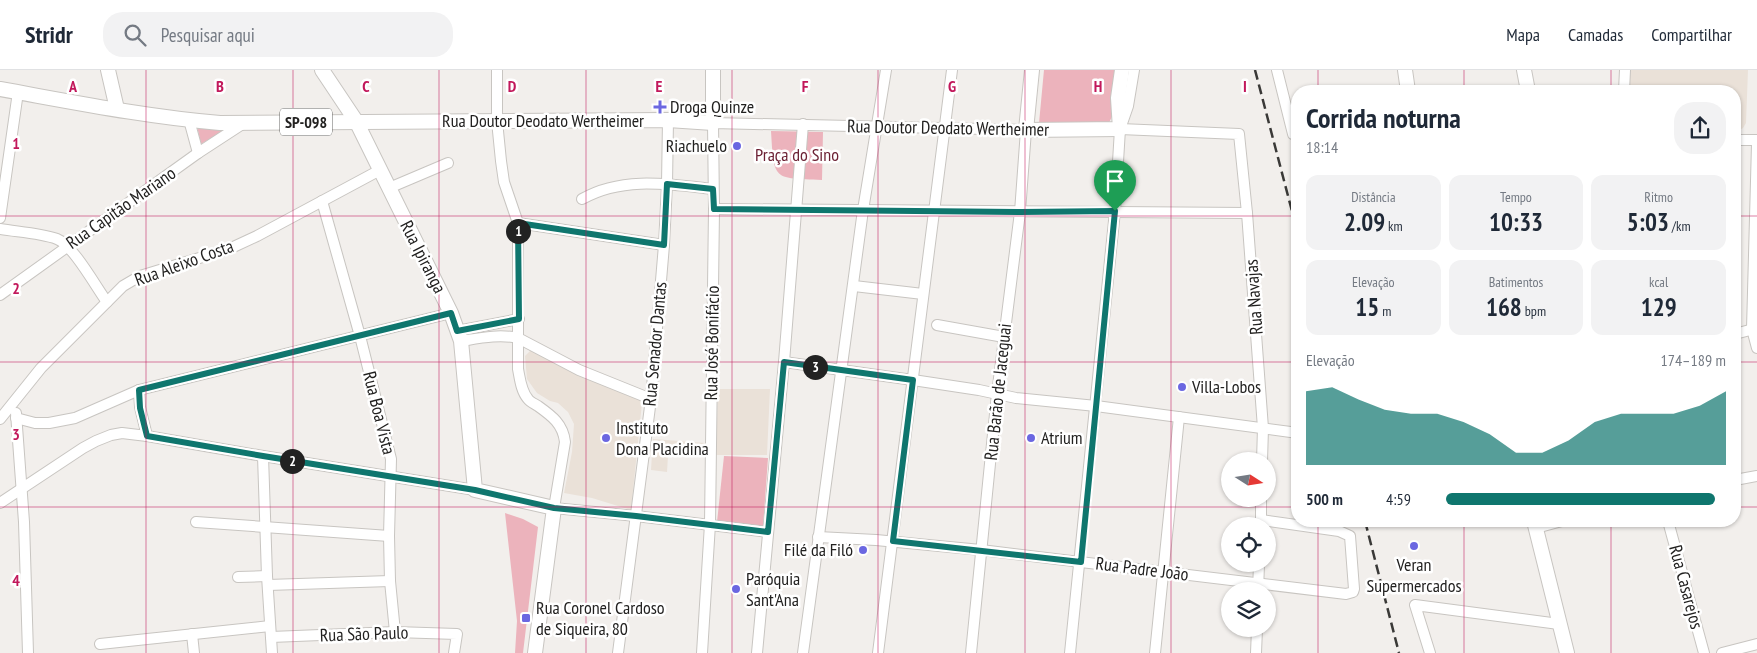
<!DOCTYPE html>
<html lang="pt">
<meta charset="utf-8">
<style>
body{margin:0;font-family:"PT Sans Narrow",sans-serif;background:#f2f2f3;color:#1f2937;height:100vh;display:flex;flex-direction:column;font-size:19px;white-space:nowrap}
*{box-sizing:border-box;margin:0}
p{font-size:16px;color:#747a83}
.icon{flex:none;width:28px;height:28px;fill:none;stroke:currentColor;stroke-width:2;stroke-linecap:round;stroke-linejoin:round}
.map{position:relative;flex:1;overflow:hidden}
.panel{position:absolute;left:1291px;top:15px;width:450px;height:442px;display:flex;flex-direction:column;background:#fff;border-radius:20px;box-shadow:0 1px 4px #0004}
.panel>*{flex:none}
.needle{width:32px;rotate:102deg}
.controls{position:absolute;left:1221px;top:382px;display:grid;gap:10px}
.controls a{display:grid;place-items:center;width:55px;height:55px;border-radius:50%;background:#fff;box-shadow:0 1px 4px #0004;font-size:25px}
.pin{position:absolute;display:grid;place-items:center;width:42px;height:42px;color:#fff;margin:-51px -21px;border-radius:50% 50% 50% 0;rotate:-45deg;box-shadow:0 0 5px #0007}
.pin .icon{rotate:45deg}
.km{position:absolute;width:25px;height:25px;margin:-12px;border-radius:50%;background:#222;color:#fff;font-size:14px;line-height:25px;text-align:center}
.round{display:grid;place-items:center;flex:none;width:52px;height:52px;border-radius:20px;background:#f2f2f3}
.headline{display:flex;align-items:center;justify-content:space-between;height:85px;padding:0 15px}
h1{font-size:28px;font-weight:800;line-height:38px}
.metrics{display:grid;grid-template-columns:repeat(3,1fr);gap:8px;height:85px;padding:5px 15px}
.metrics div{display:grid;align-content:center;border-radius:12px;background:#f2f2f3;text-align:center}
.metrics b{font-size:25px;font-weight:800}
.metrics small{font-size:14px;font-weight:400}
.metrics p{font-size:14px}
.chart{height:140px;padding:10px 15px}
.chart p{display:flex;justify-content:space-between}
.chart svg{width:100%;height:90px;margin-top:5px;fill:#0f766e;opacity:.7}
ul{padding:0 15px;list-style:none;font-size:16px}
li{display:grid;grid-template-columns:80px 60px 1fr;align-items:center;height:38px}
li i{height:12px;border-radius:6px;background:#0f766e}
header{display:flex;align-items:center;gap:30px;box-sizing:border-box;height:70px;padding:0 25px;background:#fff;border-bottom:1px solid #e0e1e3}
header strong{font-size:24px}
nav{display:flex;gap:28px;margin-inline-start:auto;font-size:18px}
.search{width:350px;height:45px;background:#f2f2f3;display:flex;align-items:center;gap:12px;box-sizing:border-box;padding:0 18px;border-radius:20px;color:#747a83;font-size:19px}
.map>svg:first-child{display:block}
.built{fill:#eae1d8}
.green{fill:#ecb3bc}
.lines{fill:none;stroke-linecap:round;stroke-linejoin:round}
.minor-casing{stroke:#c8c5c1;stroke-width:12}
.major-casing{stroke:#c8c5c1;stroke-width:16}
.minor{stroke:#fff;stroke-width:10}
.major{stroke:#fff;stroke-width:14}
.rail{stroke:#3a3937;stroke-width:2.5;stroke-dasharray:10 5;stroke-linecap:butt}
.route-casing{stroke:#fff;stroke-width:10}
.route{stroke:#0f766e;stroke-width:6}
.grid{fill:none;stroke:#c2185b;stroke-width:1;stroke-opacity:0.55}
.poi-dot{fill:#6b67e1;stroke:#fff;stroke-width:2}
.labels{text-anchor:middle;stroke-width:5;stroke-linejoin:round;paint-order:stroke}
.shield{fill:#fff;stroke:#646463;stroke-width:1}
.shield-label{font-size:16px;font-weight:bold;fill:#222120}
.poi-label{font-size:18px;fill:#222120;stroke:#fff;text-anchor:start}
.street-label{font-size:18px;fill:#222120;stroke:#fff}
.park-label{font-size:18px;fill:#6c2134;stroke:#fff}
.grid-label{font-size:16px;text-anchor:middle;font-weight:bold;fill:#c2185b;stroke:#fff;stroke-width:5;stroke-linejoin:round;paint-order:stroke}
</style>
<header>
<strong>Stridr</strong>
<div class="search"><svg class="icon" aria-label="search" viewBox="0 0 24 24"><circle cx="10" cy="10" r="6"/><path d="M15 15l6 6"/></svg>Pesquisar aqui</div>
<nav><a>Mapa</a><a>Camadas</a><a>Compartilhar</a></nav>
</header>
<div class="map">
<svg width="1757" height="583" viewBox="0 0 1757 583">
<rect width="100%" height="100%" fill="#f2efec"/>
<!-- built -->
<g class="built">
<path d="M1630,0H1748L1746,53L1743,58L1738,61H1735V21H1630Z"/>
<path d="M531,280L637,327L642,333L631,440L592,428L564,423L572,382L574,354L568,342L558,333L550,331L537,323L527,309L525,286Z"/>
<path d="M718,319H770L767,385H716Z"/>
<path d="M653,369L705,373V387L668,386L667,402L651,400Z"/>
</g>
<!-- green -->
<g class="green">
<path d="M1044,0H1121L1115,40L1108,55L1039,53Z"/>
<path d="M196,52L230,57L201,74Z"/>
<path d="M771,61L823,62L822,110C773,108 774,111 771,61Z"/>
<path d="M724,386L768,388L763,457L717,452Z"/>
<path d="M505,443L523,449L538,457L523,583H515L517,551Z"/>
</g>
<g class="lines">
<!-- minor casing -->
<g class="minor-casing">
<g id="minor">
<path d="M497,0V51L501,91L504,112L518,153V299C520,309 521,321 528,329C530,332 535,334 538,336C552,346 563,354 565,372L554,438L636,446L768,462"/>
<path d="M1277,0L1293,64H1298"/>
<path d="M1624,21L1625,0"/>
<path d="M189,50L198,83"/>
<path d="M1120,59L1239,64L1247,143L1263,358L1262,391"/>
<path d="M1735,70H1757"/>
<path d="M1757,74L1752,259L1757,278"/>
<path d="M389,118L448,93"/>
<path d="M582,129C622,106 669,114 713,119"/>
<path d="M322,131L360,266L391,389L389,466L390,511L395,562"/>
<path d="M714,139L1247,143"/>
<path d="M0,148L18,22"/>
<path d="M518,153L664,175"/>
<path d="M0,159C18,162 40,163 57,169C73,175 96,217 107,232"/>
<path d="M854,216L923,224"/>
<path d="M0,225L198,83L244,53"/>
<path d="M937,255L1004,267"/>
<path d="M457,261L519,249"/>
<path d="M1735,264L1757,258"/>
<path d="M461,271C480,268 499,264 518,268L579,300L651,329"/>
<path d="M784,292L913,310L979,320L1016,328L1096,336L1298,363"/>
<path d="M139,320L140,337L147,366"/>
<path d="M16,343L24,452L28,583"/>
<path d="M16,348L35,353H49L75,348L139,320L451,243"/>
<path d="M0,349L41,298L123,216L140,206L229,179L257,166L380,100"/>
<path d="M263,386L267,506L272,583"/>
<path d="M1735,410L1757,406"/>
<path d="M0,433L83,378L96,371L111,365L122,363L147,366L263,386L475,420"/>
<path d="M1668,451L1704,583"/>
<path d="M196,452L389,466"/>
<path d="M1261,455V429"/>
<path d="M1536,458L1562,451"/>
<path d="M818,467L876,470L981,480L1346,524L1353,522L1354,519L1350,466L1339,461L1261,450"/>
<path d="M238,507L267,506"/>
<path d="M268,515L390,511"/>
<path d="M1258,521L1259,494"/>
<path d="M192,564L194,583"/>
<path d="M271,567L395,562L457,564L454,583"/>
<path d="M100,574L270,556"/>
<path d="M618,583L651,329L664,175L667,114L668,50"/>
<path d="M702,583L710,454L714,139L713,53L1026,60L1020,142L997,324L971,583"/>
<path d="M757,583L784,292L803,54"/>
<path d="M803,583L863,140L886,0"/>
<path d="M878,583L952,0"/>
<path d="M1070,583L1115,141L1120,59L1128,36L1134,0"/>
<path d="M1155,583L1179,347"/>
<path d="M1256,583L1257,559"/>
<path d="M1430,583L1415,535L1559,554"/>
<path d="M1722,583L1757,574"/>
</g>
</g>
<!-- major casing -->
<g class="major-casing">
<g id="major">
<path d="M108,0L117,39"/>
<path d="M322,0L356,51L451,243L461,271L475,420L554,438L535,583"/>
<path d="M1032,0L1026,60L1120,59L1118,28L1122,0"/>
<path d="M1405,0L1408,21"/>
<path d="M1524,0L1528,21"/>
<path d="M0,19C73,32 147,47 220,53L668,50L713,53V0"/>
<path d="M1534,451L1567,583"/>
</g>
</g>
<!-- minor -->
<use href="#minor" class="minor"/>
<!-- major -->
<use href="#major" class="major"/>
<!-- rail -->
<g class="rail">
<path d="M1255,0L1298,164"/>
<path d="M1365,451L1399,583"/>
</g>
</g>
<g class="lines">
<!-- route casing -->
<g class="route-casing">
<path id="route" d="M667,114L713,119L714,139L1020,142L1115,141L1081,492L893,471L913,310L784,292L768,462L636,446L554,438L475,420L263,386L147,366L140,338L139,320L451,243L457,261L519,249L518,153L664,175Z"/>
</g>
<!-- route -->
<use href="#route" class="route"/>
</g>
<!-- grid -->
<path class="grid" d="M146,0V583M293,0V583M439,0V583M586,0V583M732,0V583M878,0V583M1025,0V583M1171,0V583M1318,0V21M1464,0V21M1611,0V21M0,146H1298M1735,146H1757M0,292H1298M1735,292H1757M0,437H1298M1735,437H1757M1318,451V583M1464,451V583M1611,451V583"/>
<!-- markers -->
<g class="poi-dot">
<path d="M657.5 29.5h5v5h5v5h-5v5h-5v-5h-5v-5h5z"/>
<circle cx="737" cy="76" r="5"/>
<circle cx="1182" cy="317" r="5"/>
<circle cx="606" cy="368" r="5"/>
<circle cx="1031" cy="368" r="5"/>
<circle cx="1414" cy="476" r="5"/>
<circle cx="863" cy="480" r="5"/>
<circle cx="736" cy="519" r="5"/>
<rect x="521" y="543" width="10" height="10" rx="2.5"/>
</g>
<g class="labels">
<!-- shield labels -->
<rect class="shield" x="280" y="38.5" width="52" height="27" rx="4"/>
<g class="shield-label">
<text x="306" y="58">SP-098</text>
</g>
<!-- poi labels -->
<g class="poi-label">
<text x="670" y="43">Droga Quinze</text>
<text x="727" y="82" text-anchor="end">Riachuelo</text>
<text x="1192" y="323">Villa-Lobos</text>
<text x="616" y="364">Instituto<tspan x="616" dy="21">Dona Placidina</tspan></text>
<text x="1041" y="374">Atrium</text>
<text x="853" y="486" text-anchor="end">Filé da Filó</text>
<text x="1414" y="501" text-anchor="middle">Veran<tspan x="1414" dy="21">Supermercados</tspan></text>
<text x="746" y="515">Paróquia<tspan x="746" dy="21">Sant'Ana</tspan></text>
<text x="536" y="544">Rua Coronel Cardoso<tspan x="536" dy="21">de Siqueira, 80</tspan></text>
</g>
<!-- street labels -->
<g class="street-label">
<text x="543" y="57">Rua Doutor Deodato Wertheimer</text>
<text transform="translate(948 58) rotate(1)" y="6">Rua Doutor Deodato Wertheimer</text>
<text transform="translate(121 138) rotate(-35)" y="6">Rua Capitão Mariano</text>
<text transform="translate(423 187) rotate(63)" y="6">Rua Ipiranga</text>
<text transform="translate(184 193) rotate(-20)" y="6">Rua Aleixo Costa</text>
<text transform="translate(1254 227) rotate(-94)" y="6">Rua Navajas</text>
<text transform="translate(712 273) rotate(-89)" y="6">Rua José Bonifácio</text>
<text transform="translate(655 274) rotate(-85)" y="6">Rua Senador Dantas</text>
<text transform="translate(998 322) rotate(-84)" y="6">Rua Barão de Jaceguai</text>
<text transform="translate(379 343) rotate(76)" y="6">Rua Boa Vista</text>
<text transform="translate(1142 499) rotate(7)" y="6">Rua Padre João</text>
<text transform="translate(1686 517) rotate(75)" y="6">Rua Casarejos</text>
<text transform="translate(364 564) rotate(-2)" y="6">Rua São Paulo</text>
</g>
<!-- park labels -->
<g class="park-label">
<text x="797" y="91">Praça do Sino</text>
</g>
</g>
<g class="grid-label">
<text x="73" y="22">A</text>
<text x="220" y="22">B</text>
<text x="366" y="22">C</text>
<text x="512" y="22">D</text>
<text x="659" y="22">E</text>
<text x="805" y="22">F</text>
<text x="952" y="22">G</text>
<text x="1098" y="22">H</text>
<text x="1245" y="22">I</text>
<text x="16" y="79">1</text>
<text x="16" y="224">2</text>
<text x="16" y="370">3</text>
<text x="16" y="516">4</text>
</g>
</svg>
<div class="controls">
<a><svg class="needle" viewBox="-14 -14 28 28"><path d="M0-13l5 13h-10z" fill="#e53935"/><path d="M0 13l5-13h-10z" fill="#747a83"/></svg></a>
<a><svg class="icon" aria-label="locate" viewBox="0 0 24 24"><circle cx="12" cy="12" r="6"/><path d="M12 2v4M12 18v4M2 12h4M18 12h4"/></svg></a>
<a><svg class="icon" aria-label="layers" viewBox="0 0 24 24"><path d="M12 4l9 5-9 5-9-5zM3 14l9 5 9-5"/></svg></a>
</div>
<div class="pin" style="left:1115px;top:141px;background:#1e9e55"><svg class="icon" aria-label="arrive" viewBox="0 0 24 24"><path d="M6 21V4h12l-3 4 3 4H6"/></svg></div>
<b class="km" style="left:518px;top:161px">1</b>
<b class="km" style="left:292px;top:391px">2</b>
<b class="km" style="left:815px;top:297px">3</b>
<section class="panel">
<div class="headline"><div><h1>Corrida noturna</h1><p>18:14</p></div><a class="round"><svg class="icon" aria-label="share" viewBox="0 0 24 24"><path d="M12 15V3M7 8l5-5 5 5M5 13v7h14v-7"/></svg></a></div>
<div class="metrics">
<div><p>Distância</p><b>2.09<small> km</small></b></div>
<div><p>Tempo</p><b>10:33</b></div>
<div><p>Ritmo</p><b>5:03<small> /km</small></b></div>
</div>
<div class="metrics">
<div><p>Elevação</p><b>15<small> m</small></b></div>
<div><p>Batimentos</p><b>168<small> bpm</small></b></div>
<div><p>kcal</p><b>129</b></div>
</div>
<div class="chart"><p><span>Elevação</span>174–189 m</p>
<svg viewBox="0 0 160 44" preserveAspectRatio="none"><path d="M0 44V8L10 6L20 12L30 17L40 19L50 19L60 23L70 29L80 38L90 38L100 32L110 23L120 19L130 19L140 19L150 15L160 8V44z"/></svg>
</div>
<ul>
<li><b>500 m</b>4:59<i style="width:96%"></i></li>
</ul>
</section>
</div>
